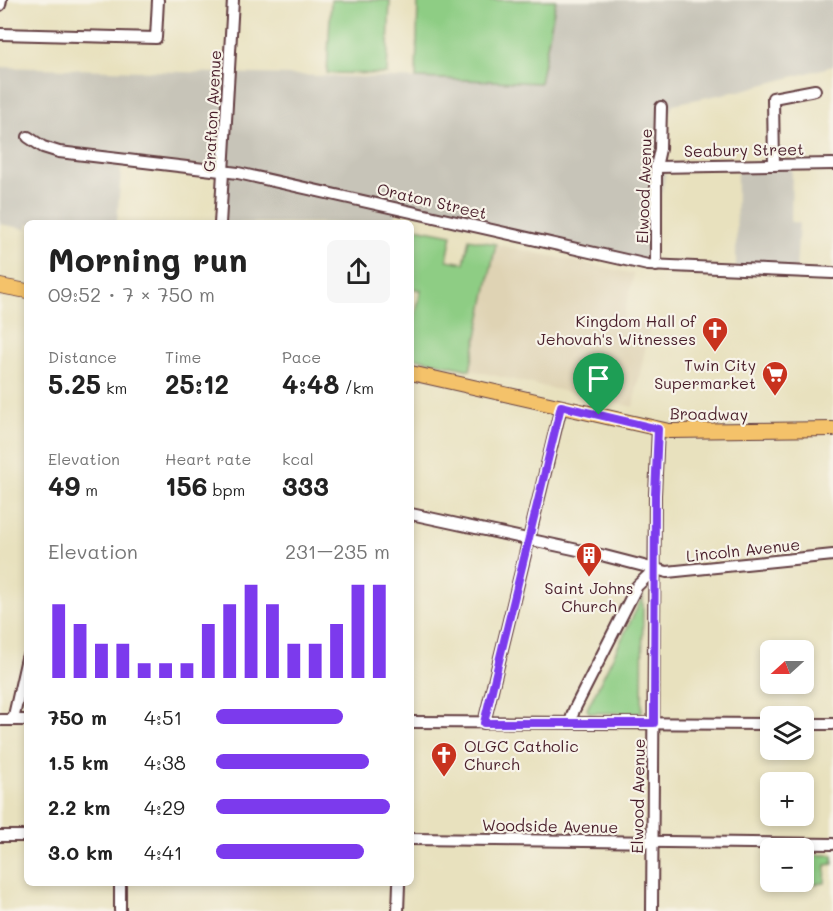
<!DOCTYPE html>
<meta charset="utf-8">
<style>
body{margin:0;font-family:Mali,sans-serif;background:#f6f6f6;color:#222;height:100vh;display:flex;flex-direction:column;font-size:22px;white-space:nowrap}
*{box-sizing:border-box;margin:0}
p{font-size:20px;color:#767676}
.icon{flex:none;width:33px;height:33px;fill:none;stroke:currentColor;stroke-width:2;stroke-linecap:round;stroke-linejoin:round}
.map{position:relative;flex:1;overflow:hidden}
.sheet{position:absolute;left:24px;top:220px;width:390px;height:666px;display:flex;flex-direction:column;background:#fff;border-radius:9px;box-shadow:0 3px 9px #0003}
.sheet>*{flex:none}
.needle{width:39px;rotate:249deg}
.tools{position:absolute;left:760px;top:640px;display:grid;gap:12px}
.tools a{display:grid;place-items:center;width:54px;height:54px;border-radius:9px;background:#fff;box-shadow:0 3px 9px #0003;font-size:30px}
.pin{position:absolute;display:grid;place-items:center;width:51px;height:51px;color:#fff;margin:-62px -26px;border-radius:50% 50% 50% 0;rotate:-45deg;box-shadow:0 0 6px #0007}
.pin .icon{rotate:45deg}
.round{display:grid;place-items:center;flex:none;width:63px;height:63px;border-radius:9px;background:#f6f6f6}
.head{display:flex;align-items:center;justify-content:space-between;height:102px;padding:0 24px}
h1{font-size:33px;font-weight:700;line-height:45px}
.metrics{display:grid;grid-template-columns:repeat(3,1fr);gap:9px;height:102px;padding:6px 24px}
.metrics div{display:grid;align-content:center}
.metrics b{font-size:26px;font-weight:700}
.metrics small{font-size:16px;font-weight:400}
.metrics p{font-size:16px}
.chart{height:168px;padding:12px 24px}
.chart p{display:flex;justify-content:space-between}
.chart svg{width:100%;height:108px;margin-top:6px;stroke:#7c3aed;stroke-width:6}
ul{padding:0 24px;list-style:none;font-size:20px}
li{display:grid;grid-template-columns:96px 72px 1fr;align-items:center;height:45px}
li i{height:15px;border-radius:8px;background:#7c3aed}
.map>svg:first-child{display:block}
.built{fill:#dfd3b4}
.industrial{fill:#c7c4b8}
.green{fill:#8ecd84;stroke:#6c7658;stroke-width:1.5}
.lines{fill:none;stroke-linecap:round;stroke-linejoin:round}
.minor-casing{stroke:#623c41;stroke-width:14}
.major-casing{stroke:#623c41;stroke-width:16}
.minor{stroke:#fff;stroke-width:10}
.major{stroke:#f4c26a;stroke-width:14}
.route-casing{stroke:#fff;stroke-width:12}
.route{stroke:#7c3aed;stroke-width:8}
.labels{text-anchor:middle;stroke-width:4.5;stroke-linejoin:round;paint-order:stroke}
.street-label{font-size:16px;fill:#4a1f2b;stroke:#f7f3e8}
.poi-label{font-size:16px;fill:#4a1f2b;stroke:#f7f3e8;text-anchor:end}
</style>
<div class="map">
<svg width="833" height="911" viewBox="0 0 833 911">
<rect width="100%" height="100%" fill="#f7f3e8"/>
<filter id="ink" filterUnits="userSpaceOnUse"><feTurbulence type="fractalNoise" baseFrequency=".0167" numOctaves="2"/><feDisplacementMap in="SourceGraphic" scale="12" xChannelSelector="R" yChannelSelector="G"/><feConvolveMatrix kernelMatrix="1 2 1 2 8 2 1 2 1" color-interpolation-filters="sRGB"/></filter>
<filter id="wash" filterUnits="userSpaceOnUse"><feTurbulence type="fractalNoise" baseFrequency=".008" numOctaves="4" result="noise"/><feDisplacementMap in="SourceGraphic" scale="24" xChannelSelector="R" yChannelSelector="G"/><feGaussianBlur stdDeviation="1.35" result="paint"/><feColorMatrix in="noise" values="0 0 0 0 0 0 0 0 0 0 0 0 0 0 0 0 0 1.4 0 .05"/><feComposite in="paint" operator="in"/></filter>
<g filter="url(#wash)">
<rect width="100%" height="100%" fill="#e8e1be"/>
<!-- built -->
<path class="built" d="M495,244L634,274L623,319L650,325L633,407L470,370Z"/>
<!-- industrial -->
<g class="industrial">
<path d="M556,0H833V66L743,90L673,104L659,137L667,165L647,263L397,210L394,223H221L224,169L122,157L117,223L27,224V229L0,224V67L540,82Z"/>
<path d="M737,167H792L791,222L799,223L796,269L736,268Z"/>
</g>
<!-- green -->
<g class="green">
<path d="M331,0H390L387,74L327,73Z"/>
<path d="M418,0H556L540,83L416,78Z"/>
<path d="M411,227L452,235L447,260L464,263L469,239L496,244L470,370L411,357V334L421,290L411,288Z"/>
<path d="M643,596L642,713H589L587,709Z"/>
<path d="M812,855H833V864L826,865L825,883L814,884Z"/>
</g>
</g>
<g filter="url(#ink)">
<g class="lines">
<!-- minor casing -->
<g class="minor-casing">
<g id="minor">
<path d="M0,5L1,0"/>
<path d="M0,34L156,38L158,0"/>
<path d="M28,137L43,147L59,152L238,173L648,265L833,273"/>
<path d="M774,165L773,98L815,90"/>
<path d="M656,167L833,164"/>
<path d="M220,224L233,0"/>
<path d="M656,266V167L660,149L661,107"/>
<path d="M411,514L601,555L667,572L833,555"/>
<path d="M0,720H27"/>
<path d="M13,720L27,658"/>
<path d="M411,722L771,724"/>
<path d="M484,723L561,407"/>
<path d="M570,723L574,710L637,586L655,569"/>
<path d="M804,724H833"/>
<path d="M0,836H27"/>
<path d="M411,839L833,844"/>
<path d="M120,911V884"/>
<path d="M398,911L399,884"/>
<path d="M652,911L655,495L658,429"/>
</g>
</g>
<!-- major casing -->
<g class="major-casing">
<g id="major">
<path d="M0,286L27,291"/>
<path d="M411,373L669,431L833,429"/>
</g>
</g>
<!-- minor -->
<use href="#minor" class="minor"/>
<!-- major -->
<use href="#major" class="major"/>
</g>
</g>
<g class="lines" filter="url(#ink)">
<!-- route casing -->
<g class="route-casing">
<path id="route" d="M561,406L658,429L655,495L654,723H484Z"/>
</g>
<!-- route -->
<use href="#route" class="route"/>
</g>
<!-- icons -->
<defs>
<g id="church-pin" transform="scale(1.35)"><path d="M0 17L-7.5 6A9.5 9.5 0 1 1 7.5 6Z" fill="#c8321e" stroke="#f7f3e8"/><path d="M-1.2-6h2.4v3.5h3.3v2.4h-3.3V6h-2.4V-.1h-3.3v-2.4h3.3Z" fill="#fff"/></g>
<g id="supermarket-pin" transform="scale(1.35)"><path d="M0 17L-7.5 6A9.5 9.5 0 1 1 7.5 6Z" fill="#c8321e" stroke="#f7f3e8"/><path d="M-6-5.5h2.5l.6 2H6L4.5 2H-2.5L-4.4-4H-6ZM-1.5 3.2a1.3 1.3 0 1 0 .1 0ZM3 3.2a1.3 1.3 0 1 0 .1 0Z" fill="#fff"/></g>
<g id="building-pin" transform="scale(1.35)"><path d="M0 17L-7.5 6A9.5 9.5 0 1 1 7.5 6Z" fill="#c8321e" stroke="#f7f3e8"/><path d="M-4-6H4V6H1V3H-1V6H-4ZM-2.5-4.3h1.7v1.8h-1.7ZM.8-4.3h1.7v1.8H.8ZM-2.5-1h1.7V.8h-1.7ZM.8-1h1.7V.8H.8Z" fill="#fff"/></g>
</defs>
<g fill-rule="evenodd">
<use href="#church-pin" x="715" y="330"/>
<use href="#supermarket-pin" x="775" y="374"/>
<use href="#building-pin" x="589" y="555"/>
<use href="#church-pin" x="444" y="755"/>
</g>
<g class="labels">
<!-- street labels -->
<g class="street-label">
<text transform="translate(212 111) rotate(-87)" y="6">Grafton Avenue</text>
<text transform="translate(744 150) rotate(-1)" y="6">Seabury Street</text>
<text transform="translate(644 186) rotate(-88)" y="6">Elwood Avenue</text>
<text transform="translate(432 201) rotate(13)" y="6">Oraton Street</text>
<text transform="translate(709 414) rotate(1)" y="6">Broadway</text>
<text transform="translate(743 550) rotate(-6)" y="6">Lincoln Avenue</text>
<text transform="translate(638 796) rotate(-89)" y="6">Elwood Avenue</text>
<text transform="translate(550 826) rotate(1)" y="6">Woodside Avenue</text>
</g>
<!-- poi labels -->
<g class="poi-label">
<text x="696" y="327">Kingdom Hall of<tspan x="696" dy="18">Jehovah's Witnesses</tspan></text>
<text x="756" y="371">Twin City<tspan x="756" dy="18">Supermarket</tspan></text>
<text x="589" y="594" text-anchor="middle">Saint Johns<tspan x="589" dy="18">Church</tspan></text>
<text x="464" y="752" text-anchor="start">OLGC Catholic<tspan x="464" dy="18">Church</tspan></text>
</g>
</g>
</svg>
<div class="tools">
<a><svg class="needle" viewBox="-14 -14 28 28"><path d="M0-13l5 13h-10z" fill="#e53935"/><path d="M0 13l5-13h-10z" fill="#767676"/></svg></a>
<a><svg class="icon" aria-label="layers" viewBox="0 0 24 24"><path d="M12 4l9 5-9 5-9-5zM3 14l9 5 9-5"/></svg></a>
<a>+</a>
<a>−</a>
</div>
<div class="pin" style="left:599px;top:415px;background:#1e9e55"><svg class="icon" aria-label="arrive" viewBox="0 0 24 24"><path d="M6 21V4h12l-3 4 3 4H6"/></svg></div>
<section class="sheet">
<div class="head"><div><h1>Morning run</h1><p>09:52 · 7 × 750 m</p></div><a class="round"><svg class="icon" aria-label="share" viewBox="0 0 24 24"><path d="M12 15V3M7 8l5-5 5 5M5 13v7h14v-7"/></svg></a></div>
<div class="metrics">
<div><p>Distance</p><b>5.25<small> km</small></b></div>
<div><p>Time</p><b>25:12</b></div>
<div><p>Pace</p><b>4:48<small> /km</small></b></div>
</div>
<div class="metrics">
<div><p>Elevation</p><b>49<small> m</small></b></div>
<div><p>Heart rate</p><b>156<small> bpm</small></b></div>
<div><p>kcal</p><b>333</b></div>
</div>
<div class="chart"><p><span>Elevation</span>231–235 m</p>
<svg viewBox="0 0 160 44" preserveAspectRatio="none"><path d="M5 44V14M15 44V22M25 44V30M35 44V30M45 44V38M55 44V38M65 44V38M75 44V22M85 44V14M95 44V6M105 44V14M115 44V30M125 44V30M135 44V22M145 44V6M155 44V6"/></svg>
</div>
<ul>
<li><b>750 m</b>4:51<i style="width:73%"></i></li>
<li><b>1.5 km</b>4:38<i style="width:88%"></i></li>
<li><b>2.2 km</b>4:29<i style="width:100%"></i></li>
<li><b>3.0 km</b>4:41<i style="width:85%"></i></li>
</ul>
</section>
</div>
